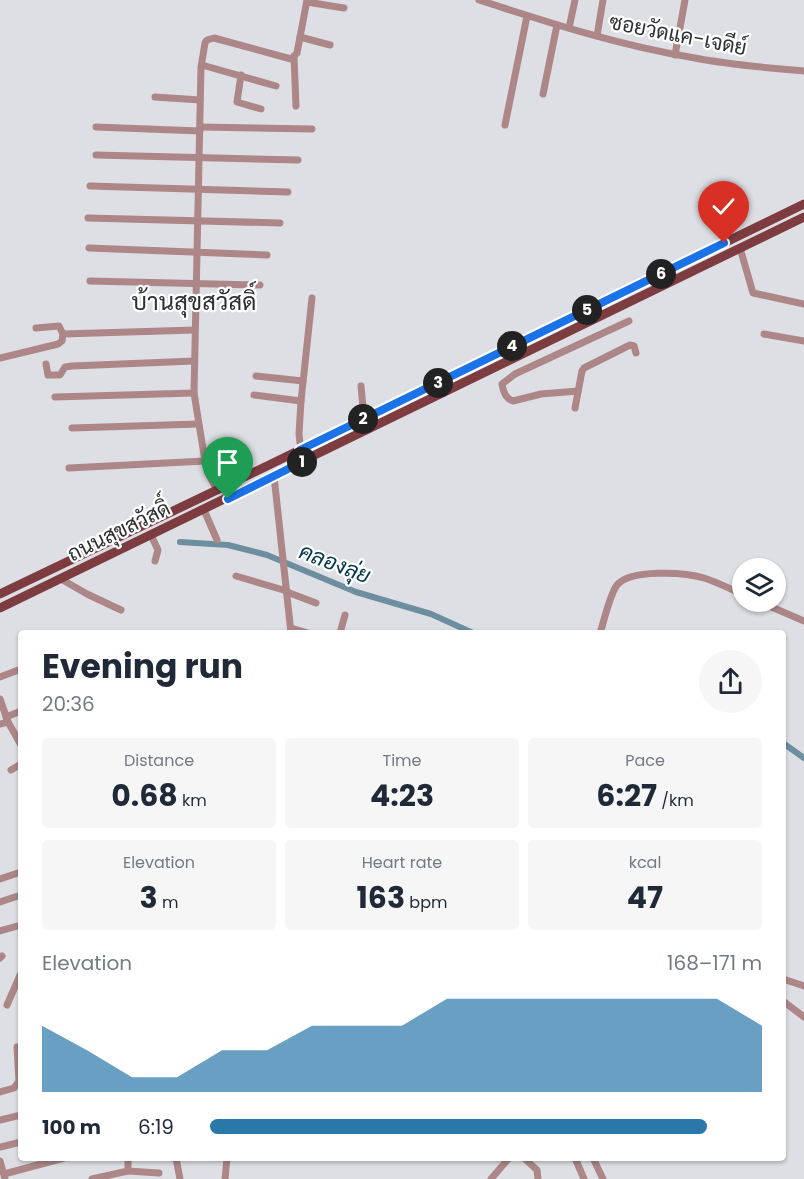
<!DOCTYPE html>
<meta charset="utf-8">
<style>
body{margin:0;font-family:Poppins,Sarabun,sans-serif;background:#f6f6f7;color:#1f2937;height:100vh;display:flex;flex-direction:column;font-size:22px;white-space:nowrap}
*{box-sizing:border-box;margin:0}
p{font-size:20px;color:#747a83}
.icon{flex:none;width:33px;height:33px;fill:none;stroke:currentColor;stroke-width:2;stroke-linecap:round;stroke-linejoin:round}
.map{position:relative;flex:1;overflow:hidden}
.sheet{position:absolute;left:18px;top:630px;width:768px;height:531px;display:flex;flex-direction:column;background:#fff;border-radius:6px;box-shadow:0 2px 4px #0004}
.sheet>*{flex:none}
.fabs{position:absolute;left:732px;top:558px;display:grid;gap:12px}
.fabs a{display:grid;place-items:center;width:54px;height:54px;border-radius:50%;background:#fff;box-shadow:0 2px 4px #0004;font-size:30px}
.pin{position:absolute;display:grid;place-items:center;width:51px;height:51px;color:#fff;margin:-62px -26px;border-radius:50% 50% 50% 0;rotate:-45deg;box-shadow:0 0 6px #0007}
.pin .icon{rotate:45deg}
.km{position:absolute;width:30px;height:30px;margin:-15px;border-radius:50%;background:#222;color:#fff;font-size:16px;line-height:30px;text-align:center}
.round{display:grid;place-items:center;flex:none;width:63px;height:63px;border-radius:32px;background:#f6f6f7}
.summary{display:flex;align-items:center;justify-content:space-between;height:102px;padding:0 24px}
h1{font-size:33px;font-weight:700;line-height:45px}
.stats{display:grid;grid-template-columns:repeat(3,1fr);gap:9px;height:102px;padding:6px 24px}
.stats div{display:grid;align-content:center;border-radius:6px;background:#f6f6f7;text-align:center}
.stats b{font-size:30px;font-weight:700}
.stats small{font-size:16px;font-weight:400}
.stats p{font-size:16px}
.chart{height:168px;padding:12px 24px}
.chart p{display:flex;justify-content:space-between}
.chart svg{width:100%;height:108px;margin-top:6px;fill:#2a77aa;opacity:.7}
ul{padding:0 24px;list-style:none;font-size:20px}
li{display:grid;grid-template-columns:96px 72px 1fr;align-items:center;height:45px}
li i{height:15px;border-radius:8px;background:#2a77aa}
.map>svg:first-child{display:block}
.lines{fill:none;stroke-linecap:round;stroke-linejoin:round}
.canal{stroke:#6c8e9e;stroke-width:6}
.minor{stroke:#ad8787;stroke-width:7}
.major{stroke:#7d3d40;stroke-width:9}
.route-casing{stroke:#fff;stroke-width:12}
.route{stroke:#1a73e8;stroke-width:8}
.labels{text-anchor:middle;stroke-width:4.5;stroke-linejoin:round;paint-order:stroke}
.street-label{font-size:21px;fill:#2f3032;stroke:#fff}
.water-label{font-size:22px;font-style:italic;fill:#023649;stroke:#fff}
.quarter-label{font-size:24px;fill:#2f3032;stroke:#fff}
</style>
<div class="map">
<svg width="804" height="1179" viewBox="0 0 804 1179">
<rect width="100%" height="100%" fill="#dddfe4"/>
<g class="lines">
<!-- canal -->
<g class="canal">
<path d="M180,542L228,545L267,555L356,592L431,614L473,633"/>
<path d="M783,743L804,758"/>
</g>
<!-- minor -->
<g class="minor">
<path d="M479,0C550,23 621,46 695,58C731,65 768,68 804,71"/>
<path d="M307,2L344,8"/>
<path d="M569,28L575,0"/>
<path d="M597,36L603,0"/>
<path d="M300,37L330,45"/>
<path d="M675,55L685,0"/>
<path d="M294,57L296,106"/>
<path d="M202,65L276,86"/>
<path d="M241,75L237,102L261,109"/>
<path d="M543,94L557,25"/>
<path d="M155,97L200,100"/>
<path d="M505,125L527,16"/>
<path d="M96,127L200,131"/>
<path d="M200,127L312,129"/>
<path d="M96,155L298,160"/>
<path d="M90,186L288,192"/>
<path d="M88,218L280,223"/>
<path d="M89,248L267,255"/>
<path d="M740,248L753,293L804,304"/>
<path d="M90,281L260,285"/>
<path d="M36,328L59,326L63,334"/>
<path d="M764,334L804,341"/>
<path d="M0,358L58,344L62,341L63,334L195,330"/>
<path d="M46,364L48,375H60L65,367L72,366L194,361"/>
<path d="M256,376L303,381"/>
<path d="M361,386L364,418"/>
<path d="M578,391L541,394L513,401C506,399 503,391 502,384L515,374L629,321"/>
<path d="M254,395L301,401"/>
<path d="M55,397L194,393"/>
<path d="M575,408L582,371L584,368L630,345L634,346L636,353"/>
<path d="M72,428L198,424"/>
<path d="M302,462L299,434L301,401L312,298"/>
<path d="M69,468L205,461"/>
<path d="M274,476L291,633"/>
<path d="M217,490L208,473L205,461L194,393L201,67L205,43L207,40L214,38L291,59L297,53L307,0"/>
<path d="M204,510L217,540"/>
<path d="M151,535L158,550L155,561"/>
<path d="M236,576L287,591"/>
<path d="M61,579L87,594L121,610"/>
<path d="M287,592L316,603"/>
<path d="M760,602L804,621"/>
<path d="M291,628L308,633"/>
<path d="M340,633L345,615"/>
<path d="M600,633C604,621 610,594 617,585C630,569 685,572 704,578C717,582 730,589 742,594"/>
<path d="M0,677L21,669"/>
<path d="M0,699L8,722"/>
<path d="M6,717L21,711"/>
<path d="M0,724L8,722L21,745"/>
<path d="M11,770L21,764"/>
<path d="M0,879L21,872"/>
<path d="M0,902L21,895"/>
<path d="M0,931L21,925"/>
<path d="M0,958L2,956"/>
<path d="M783,979L804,986"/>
<path d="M783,1001L804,1017"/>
<path d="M7,1005L21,973"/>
<path d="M0,1092L14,1088L19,1081L17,1047"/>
<path d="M0,1120L21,1115"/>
<path d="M0,1147L21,1142"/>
<path d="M176,1158L180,1179"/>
<path d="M524,1158L537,1170L538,1179"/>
<path d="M575,1158L584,1179"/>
<path d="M593,1158L603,1179"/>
<path d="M0,1161L5,1179"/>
<path d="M128,1171L159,1173"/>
<path d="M4,1174L64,1158"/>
<path d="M92,1179L128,1171V1158"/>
<path d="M225,1179L227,1158"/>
<path d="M491,1179L509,1158"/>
</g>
<!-- major -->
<g class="major">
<path d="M0,594L267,466L804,204"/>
<path d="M0,608L804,217"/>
</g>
</g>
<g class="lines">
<!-- route casing -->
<g class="route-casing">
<path id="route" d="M228,499L302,462L300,450L724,243"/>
</g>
<!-- route -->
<use href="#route" class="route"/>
</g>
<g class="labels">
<!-- street labels -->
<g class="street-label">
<text transform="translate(678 35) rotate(11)" y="7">ซอยวัดแค-เจดีย์</text>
<text transform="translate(119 531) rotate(-26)" y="7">ถนนสุขสวัสดิ์</text>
</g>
<!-- water labels -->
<g class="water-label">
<text transform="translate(335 563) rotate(21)" y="8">คลองลุ่ย</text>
</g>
<!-- quarter labels -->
<g class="quarter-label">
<text x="194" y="310">บ้านสุขสวัสดิ์</text>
</g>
</g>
</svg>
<div class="fabs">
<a><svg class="icon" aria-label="layers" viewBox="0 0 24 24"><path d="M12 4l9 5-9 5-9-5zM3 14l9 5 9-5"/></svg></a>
</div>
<div class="pin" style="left:228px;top:499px;background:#1e9e55"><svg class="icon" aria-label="arrive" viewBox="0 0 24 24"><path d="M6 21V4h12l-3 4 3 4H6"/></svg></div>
<div class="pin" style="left:724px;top:243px;background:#d93025"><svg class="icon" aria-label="check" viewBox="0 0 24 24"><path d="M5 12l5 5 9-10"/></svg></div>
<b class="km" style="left:302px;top:462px">1</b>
<b class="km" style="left:363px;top:419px">2</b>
<b class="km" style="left:438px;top:383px">3</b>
<b class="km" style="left:512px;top:346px">4</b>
<b class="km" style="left:587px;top:310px">5</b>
<b class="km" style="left:661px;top:274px">6</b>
<section class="sheet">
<div class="summary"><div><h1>Evening run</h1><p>20:36</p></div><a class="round"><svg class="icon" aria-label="share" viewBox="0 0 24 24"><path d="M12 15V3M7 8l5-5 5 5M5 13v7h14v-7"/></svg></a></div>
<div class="stats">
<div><p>Distance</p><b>0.68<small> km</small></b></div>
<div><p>Time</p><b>4:23</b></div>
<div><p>Pace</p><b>6:27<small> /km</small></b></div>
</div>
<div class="stats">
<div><p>Elevation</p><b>3<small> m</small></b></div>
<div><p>Heart rate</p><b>163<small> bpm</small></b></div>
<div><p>kcal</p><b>47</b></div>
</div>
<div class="chart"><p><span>Elevation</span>168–171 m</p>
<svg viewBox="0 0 160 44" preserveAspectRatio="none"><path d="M0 44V17L10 27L20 38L30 38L40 27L50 27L60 17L70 17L80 17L90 6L100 6L110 6L120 6L130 6L140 6L150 6L160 17V44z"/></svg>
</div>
<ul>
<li><b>100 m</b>6:19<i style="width:90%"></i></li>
</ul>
</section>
</div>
